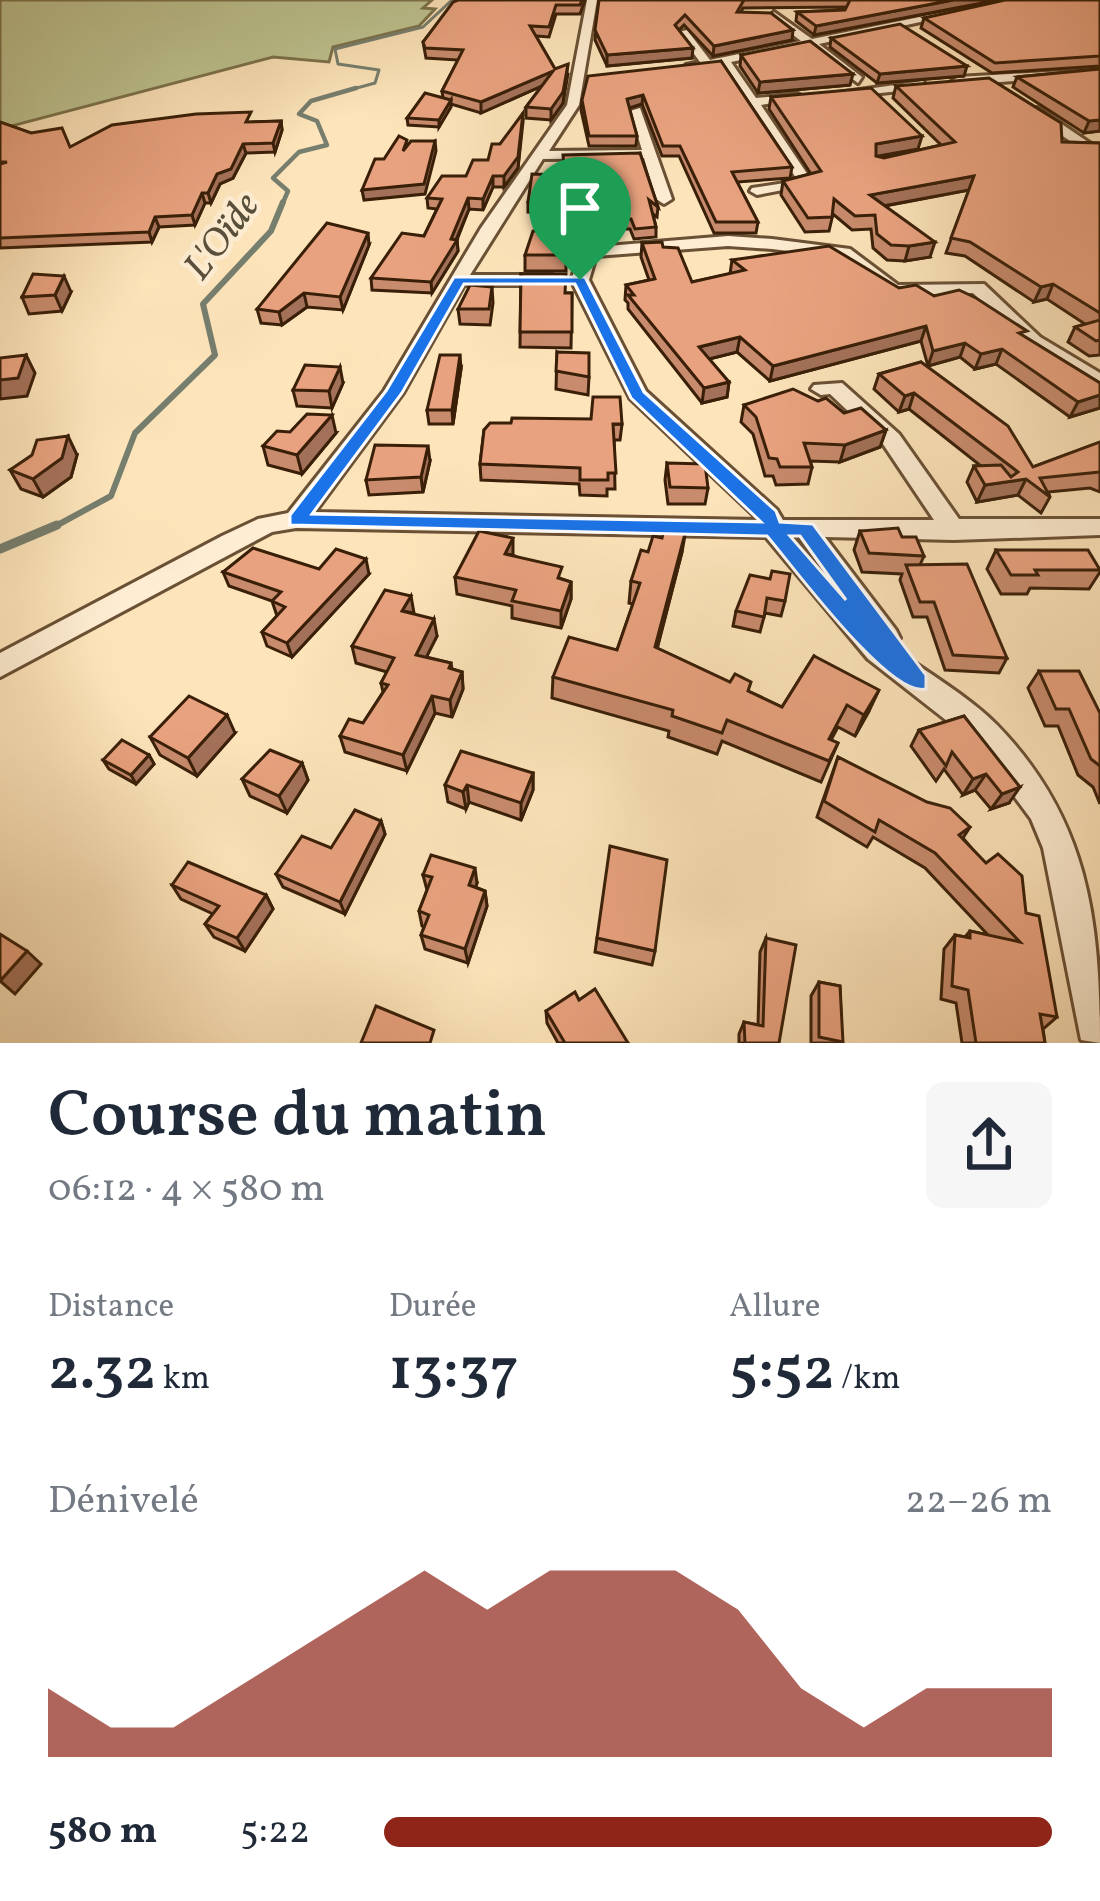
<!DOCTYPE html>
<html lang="fr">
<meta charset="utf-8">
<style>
body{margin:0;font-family:Vollkorn,serif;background:#f6f6f7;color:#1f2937;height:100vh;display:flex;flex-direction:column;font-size:45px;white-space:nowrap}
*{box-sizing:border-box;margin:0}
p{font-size:39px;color:#747a83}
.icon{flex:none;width:66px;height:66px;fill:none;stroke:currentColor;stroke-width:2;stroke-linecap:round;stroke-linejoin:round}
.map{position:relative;height:1043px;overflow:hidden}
.panel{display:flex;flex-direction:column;background:#fff;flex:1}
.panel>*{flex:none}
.pin{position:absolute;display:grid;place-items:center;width:102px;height:102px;color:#fff;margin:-123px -51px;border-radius:50% 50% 50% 0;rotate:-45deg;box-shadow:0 0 12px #0007}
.pin .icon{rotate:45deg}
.round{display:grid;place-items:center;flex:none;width:126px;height:126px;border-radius:18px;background:#f6f6f7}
.headline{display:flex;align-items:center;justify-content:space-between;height:204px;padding:0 48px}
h1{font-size:66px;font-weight:600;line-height:90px}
.stats{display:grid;grid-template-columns:repeat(3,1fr);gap:18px;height:204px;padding:12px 48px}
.stats div{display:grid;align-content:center}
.stats b{font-size:60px;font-weight:600}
.stats small{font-size:33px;font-weight:400}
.stats p{font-size:33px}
.chart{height:336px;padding:24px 48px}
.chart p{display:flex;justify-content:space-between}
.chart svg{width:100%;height:216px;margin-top:12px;fill:#8f2418;opacity:.7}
ul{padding:0 48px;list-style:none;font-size:39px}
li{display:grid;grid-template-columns:192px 144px 1fr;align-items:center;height:90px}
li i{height:30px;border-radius:15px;background:#8f2418}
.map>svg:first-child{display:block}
.green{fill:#bec491;stroke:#7c724c;stroke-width:3}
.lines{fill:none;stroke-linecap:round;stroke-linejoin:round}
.stream-far3{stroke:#767e6e;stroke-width:3}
.stream-far2{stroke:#767e6e;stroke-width:4.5}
.stream-far1{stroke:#767e6e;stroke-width:6}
.stream{stroke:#767e6e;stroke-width:9}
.minor-casing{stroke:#6a5034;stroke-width:6}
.minor{fill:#feedd2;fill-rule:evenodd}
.wall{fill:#c88b6d;stroke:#391f08;stroke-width:3}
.shaded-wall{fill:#a37159;stroke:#391f08;stroke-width:3}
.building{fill:#e9a27f;stroke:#391f08;stroke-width:3}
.route{fill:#1a73e8;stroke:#fff;stroke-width:3;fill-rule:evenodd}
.labels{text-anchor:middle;stroke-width:9;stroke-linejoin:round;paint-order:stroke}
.far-water-label{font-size:39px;font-style:italic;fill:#584f3b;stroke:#feedd2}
</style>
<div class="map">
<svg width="1100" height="1043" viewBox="0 0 1100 1043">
<rect width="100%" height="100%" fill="#fde4ba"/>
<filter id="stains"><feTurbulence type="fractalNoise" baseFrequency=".00167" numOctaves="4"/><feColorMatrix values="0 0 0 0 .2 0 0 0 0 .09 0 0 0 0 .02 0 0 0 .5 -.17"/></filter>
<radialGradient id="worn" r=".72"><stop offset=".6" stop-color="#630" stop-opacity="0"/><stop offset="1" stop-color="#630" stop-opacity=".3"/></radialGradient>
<!-- green -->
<path class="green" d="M0,0H432L423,8L435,9L419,26L333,47L329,62L273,57L0,129Z"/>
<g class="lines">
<!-- stream-far3 -->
<path class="stream-far3" d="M346,91L375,83L379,70L338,64L335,49L423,27L452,0"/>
<!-- stream-far2 -->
<path class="stream-far2" d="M282,205L288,191L273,178L299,152L327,145L317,121L299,114L311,101L356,88"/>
<!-- stream-far1 -->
<path class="stream-far1" d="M52,528L111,496L135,433L215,355L203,304L271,231L283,202"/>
<!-- stream -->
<path class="stream" d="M0,549L57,525"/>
<!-- minor casing -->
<g class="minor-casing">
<g id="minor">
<path d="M587,0H597L579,105L549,151L642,150L630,111L640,108L672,199L664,204L656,199L644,158L543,159L470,275H553L562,280L553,285H464L403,393L315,512L759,520L630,398L571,280L583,248L728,236L772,239L850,249L898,285L984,284L1040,337L1100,373V388L1026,345L973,293L894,295L839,257L772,249L728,246L596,256L589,280L646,391L777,510L783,520H934L883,444L830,394L821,395L811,389L814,385L842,383L899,434L959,519H1100V535L954,540L825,537L896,630L900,638L892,647C926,672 967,695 997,725C1088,819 1100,919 1100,1043L1081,1040L1043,848L1031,819L974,742L868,659L766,537L296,528L272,532L0,677V653L222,536L258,519L288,513L384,391L481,228L567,105ZM791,537H799L828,578Z"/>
<path d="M1003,0H1022L819,44L862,77L858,83L808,46L731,62L756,98L798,94L804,98L761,105L814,184L757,195L750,191L752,188L798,181L721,64L686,69V65L700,62L678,32L687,30L710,60L801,41L770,17L774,12L812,39Z"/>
<path d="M1100,69V75L958,85L952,81L958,77Z"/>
<path d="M923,81L927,88L844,97L838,93Z"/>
<path d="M1030,108H1038L1097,148L1085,151L1030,114Z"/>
</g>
</g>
<!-- minor -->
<use href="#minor" class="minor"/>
</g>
<!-- wall -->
<g class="wall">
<path d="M458,0H585L580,14H556L549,37L536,36L555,69L568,74L563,103L551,120L526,118V107L542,86L481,113L451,104L439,127L408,125L407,118L443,98L442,91L458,60L426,58L423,42Z"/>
<path d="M599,0H998L814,35L796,21L797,12L845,10L847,7L743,8L741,12L792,40L713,56L684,25L679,30L692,58L607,66L595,40Z"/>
<path d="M1100,0V66L992,73L921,28L924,18Z"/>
<path d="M831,38L964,76L877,83L830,47Z"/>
<path d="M741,55L850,85L758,93L740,66Z"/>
<path d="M721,61L792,167L790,178L737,182L758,222L756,233H714L679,156H662L642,104L629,108L637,136L636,146H589L581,110L582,100Z"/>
<path d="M1100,69V131L1084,133L1013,87L1017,77Z"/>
<path d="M896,86L1062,142L1100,143V355L1089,356L1068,342L1075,327L1085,324L1047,299L1034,302L965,256L946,253L969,190L885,206L930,257L905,261L887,260L873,248L871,229L852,230L833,214L829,231L805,232L781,195L783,181L811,174L769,109L771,97L918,149L878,156L884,158L941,145L893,98Z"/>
<path d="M281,121L282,130L275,152L246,153L233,178L220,184L211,203H205L195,225L159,227L152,242L0,248V122L70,147L253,122Z"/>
<path d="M523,122L518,168L504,187H493L483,210L469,209L457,240L458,251L432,293L372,290L371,278L424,236L437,209L428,208L427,198L466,176L488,160L500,144Z"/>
<path d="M640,153L658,207L657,217L653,214L656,227V237L634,239L630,229H621V217L528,212V202L564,175Z"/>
<path d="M566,231V271H525V255Z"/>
<path d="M642,243L663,247L692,282L730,274L732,260L899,288L934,296L1025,337L1100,383V408L1070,417L996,364L975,369L960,357L928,366L921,341L770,381L737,352L709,359L729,382L727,397L702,403L628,309V303L625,300L626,285L649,280L641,257Z"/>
<path d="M369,245L343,310L307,307L282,325L261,323L257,309Z"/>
<path d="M521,274L565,293H572L571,348L520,347Z"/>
<path d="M492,287L493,303L490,325L460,324L458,309Z"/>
<path d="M71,292L62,311L29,314L22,297Z"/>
<path d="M557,352L589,377L588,395L556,389Z"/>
<path d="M921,362L1033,467L1100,442V492L1090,488L1048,492L1050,497L1041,513L1018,495L977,502L967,482L974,466H981L909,409L899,412L874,389L879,374Z"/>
<path d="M461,369L453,424H429L427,410Z"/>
<path d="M343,383L332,408L297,406L293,390Z"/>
<path d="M744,405L844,413L886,430L880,447L840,462L810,461L812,467L808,484L776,485L773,476H765L753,434L741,422Z"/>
<path d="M622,424L620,440H614L615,489H607V496L580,495L579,484L481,480L480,464L484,430Z"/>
<path d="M336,433L302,474L268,465L263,446Z"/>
<path d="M77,455L71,477L43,497L21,489L10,470Z"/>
<path d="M430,461L423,492L369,495L366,480Z"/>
<path d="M667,463L708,488L705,504H668L665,480Z"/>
<path d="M860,531L902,537L924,556L920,565L1007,658L999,673L945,670L927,617H913L900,580L902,574L862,572L854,550Z"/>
<path d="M996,550L1100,569V572L1089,589L1030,588L1027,594H1001L987,569Z"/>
<path d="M648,552H682L657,648L782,707L814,656L869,711L855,736L838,727L831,740L838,743L821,782L722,741L717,754L668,737L669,731L552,698L553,677L617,650L633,604L629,603L631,581Z"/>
<path d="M513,555L562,579L571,582V599L561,628L512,618V606L457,594L455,577Z"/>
<path d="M319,569L369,574L292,657L267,646L262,632L277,616L272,601L229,586L223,572Z"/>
<path d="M770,579L785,601L781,616L765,613L760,632L733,626L736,611Z"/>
<path d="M413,614L437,636L426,657L451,663L452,669L462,672L463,689L452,717L435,713L407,771L345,752L340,736L363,723L383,692L381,683L387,672L356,663L352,646Z"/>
<path d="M1039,671L1100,713V804L1093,787L1078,775L1058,726H1045L1028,688Z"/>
<path d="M964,716L1009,803L991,809L975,790L963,795L944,769L936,781L911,746L919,730Z"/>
<path d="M235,733L197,776L160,755L150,737Z"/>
<path d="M149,755L154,764L136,784L109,769L103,760Z"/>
<path d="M838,757L970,827L963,838L1026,913L1057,1017L1043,1029L1045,1043H962L956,1003L941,999L944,949L955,935L965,937L970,931L988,935L925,868L873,837L867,847L817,817Z"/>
<path d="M302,763L308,780L287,813L250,796L242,779Z"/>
<path d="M533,773V790L521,820L469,802L466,809L448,802L445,785Z"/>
<path d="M381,821L385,834L345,914L283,887L276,874L331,848Z"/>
<path d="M423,875L477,883L475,887L485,891L487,906L468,963L425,949L421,935L424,927L422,926L419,911L427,890Z"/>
<path d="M172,885L266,895L273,909L245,951L214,937L205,924L213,914L181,899Z"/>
<path d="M597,938L655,951L652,965L595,952Z"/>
<path d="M766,938L779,1043H739V1034L744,1022L758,1025L760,952Z"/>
<path d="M819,982L840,986L842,1043H811V996Z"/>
<path d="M579,1000L628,1043H558L547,1023L546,1011Z"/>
</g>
<!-- shaded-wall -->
<g class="shaded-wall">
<path d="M953,0H998L814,35L816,26Z"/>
<path d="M793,30L792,40L713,56L714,46Z"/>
<path d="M693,48L692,58L607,66V55Z"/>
<path d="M568,64L563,103L551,120V109Z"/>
<path d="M967,66L964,76L877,83L880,74Z"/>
<path d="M553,71V81L481,113V102Z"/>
<path d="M853,74L850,85L758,93L760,82Z"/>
<path d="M643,95L642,104L626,109L627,99Z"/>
<path d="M451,100V107L439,127V120Z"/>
<path d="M523,113L518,168L504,187V176Z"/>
<path d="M1100,120V131L1084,133L1089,121Z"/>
<path d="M281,121L282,130L275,152L273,143Z"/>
<path d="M922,136L918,149L873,157L876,144Z"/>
<path d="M435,141L436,151L425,194L364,200L362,190Z"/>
<path d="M243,144L246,153L233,178L220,184L211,203L208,193L217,174Z"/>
<path d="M493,176V187L483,210V199Z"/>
<path d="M974,176L969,190L867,209L870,195Z"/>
<path d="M202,193L205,203L195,225L192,215Z"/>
<path d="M468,198L469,209L455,242L457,240L458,251L432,293L431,282L451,239Z"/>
<path d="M155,217L159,227L152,242L149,232Z"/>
<path d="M368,233L369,245L343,310L340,297Z"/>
<path d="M935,242L930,257L905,261L909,246Z"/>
<path d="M64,276L71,292L62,311L55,295Z"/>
<path d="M1053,284L1047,299L1034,302L1041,287Z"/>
<path d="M304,293L307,307L282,325L279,312Z"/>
<path d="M926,326L921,341L770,381L773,366Z"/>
<path d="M740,337L737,352L697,362L699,347Z"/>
<path d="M965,343L960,357L928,366L933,351Z"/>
<path d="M1002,349L996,364L975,369L981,354Z"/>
<path d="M26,355L35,373L27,396L0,399V380Z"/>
<path d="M460,355L461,369L453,424L452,410Z"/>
<path d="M340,367L343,383L332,408L329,391Z"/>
<path d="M729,382L727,397L702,403L704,388Z"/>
<path d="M914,393L909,409L899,412L905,396Z"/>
<path d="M1100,395V408L1070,417L1078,402Z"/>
<path d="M332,415L336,433L302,474L297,455Z"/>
<path d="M886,430L880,447L840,462L845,445Z"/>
<path d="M68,436L77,455L71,477L43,497L33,479Z"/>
<path d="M428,446L430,461L423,492L421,477Z"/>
<path d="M1026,479L1018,495L977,502L985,485Z"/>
<path d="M686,530L682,552L652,669L655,647Z"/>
<path d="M513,538V555L505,554Z"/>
<path d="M366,559L369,574L292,657L287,643Z"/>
<path d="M571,582V599L561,628V611Z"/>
<path d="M411,596L414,613L402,611Z"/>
<path d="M434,619L437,636L419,672L416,655Z"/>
<path d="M462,672L463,689L452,717L450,700Z"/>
<path d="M879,690L869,711L855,736L864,715Z"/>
<path d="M432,696L435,713L407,771L403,755Z"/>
<path d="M227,715L235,733L197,776L188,758Z"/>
<path d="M149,755L154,764L136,784L131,775Z"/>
<path d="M302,763L308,780L287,813L279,796Z"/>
<path d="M533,773V790L521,820V803Z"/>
<path d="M986,774L975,790L963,795L973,779Z"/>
<path d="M467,785L469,802L466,809L463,792Z"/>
<path d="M1020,787L1009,803L991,809L1002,794Z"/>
<path d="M381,821L385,834L345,914L340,902Z"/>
<path d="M475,868L477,883L471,900L469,885Z"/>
<path d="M485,891L487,906L468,963L465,949Z"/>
<path d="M266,895L273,909L245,951L237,938Z"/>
<path d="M27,951L41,964L15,994L0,981Z"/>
</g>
<!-- building -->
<g class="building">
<path d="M458,0H582L580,5H556L549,27L530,26L555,69L568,64L563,92L551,109L526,107L553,71L481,102L442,91L463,50L425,48L423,42L453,2Z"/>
<path d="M599,0H744L737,12L771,13L793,30L714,46L685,15L675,25L693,48L607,55L595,30Z"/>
<path d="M850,0H953L816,26L797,12L845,10Z"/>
<path d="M1005,0H1100V56L995,63L924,18Z"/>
<path d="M900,24L967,66L880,74L831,38Z"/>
<path d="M810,41L853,74L760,82L741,55Z"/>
<path d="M721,61L792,167L732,172L758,222H716L680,146H663L643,95L627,99L637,136H589L582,100L588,76Z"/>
<path d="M1100,69V120L1089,121L1017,77Z"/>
<path d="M989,78L1061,123L1062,142L1100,143V313L1053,284L1041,287L970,242L951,238L974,176L870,195L935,242L909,246L891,245L877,234L875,215L855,216L834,199L832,217L808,218L783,181L821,171L771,97L871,88L922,136L876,144V156L884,158L955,142L896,86Z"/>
<path d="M425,93L451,100L439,120L407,118Z"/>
<path d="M251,112L246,122L281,121L273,143L243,144L231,169L217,174L208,193H202L192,215L155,217L149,232L0,238V164L7,162H0V122L31,133L62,128L70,147L112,125L196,114Z"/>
<path d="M523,113L518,157L504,176H493L483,199L468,198L451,239L457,240L431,282L371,278L402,233L424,236L442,199L427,198L442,176H466L473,160H488L492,144H500Z"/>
<path d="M399,136L407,140L403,151L411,141H435L424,184L362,190L375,159H384Z"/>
<path d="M640,153L658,207L649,200L656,227L635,229L631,219H621V207L528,202L532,174L565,175L563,155Z"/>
<path d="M327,223L368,233L340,297L304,293L279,312L257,309Z"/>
<path d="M533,231H566V255H525Z"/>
<path d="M662,242L663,247L678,248L692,282L745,270L732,260L829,246L899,288L916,285L934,296L959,290L976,298L1027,331L1019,333L1100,383V395L1078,402L1002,349L981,354L965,343L933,351L926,326L773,366L740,337L699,347L729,382L704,388L628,295H634L626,285L655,279L642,243Z"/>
<path d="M33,274L64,276L55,295L22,297Z"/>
<path d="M521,274H566L565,293H572V332H520Z"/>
<path d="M470,285L492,287L489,309H458Z"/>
<path d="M1100,320V340L1096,341L1075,327Z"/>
<path d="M557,352L589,353V377L556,371Z"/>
<path d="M26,355L18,378L0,380V358Z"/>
<path d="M440,355H460L452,410H427Z"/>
<path d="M921,362L1008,426L1033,467L1100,442V472L1040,478L1050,497L1026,479L985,485L974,466L1001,465L1011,477L1018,472L914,393L905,396L879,374Z"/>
<path d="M305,365L340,367L329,391L293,390Z"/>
<path d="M793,389L818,401L826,398L844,413L861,408L886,430L845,445L804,443L812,467H780L777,459L769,458L756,417L744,405Z"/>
<path d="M593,397H620L622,424H613L616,473H608V480H580V468L480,464L484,430L490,423H511L512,418L591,419Z"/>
<path d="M307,414L332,415L297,455L263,446L277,431L290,432Z"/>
<path d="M68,436L62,458L33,479L10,470L32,455L37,440Z"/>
<path d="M375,445L428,446L421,477L366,480Z"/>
<path d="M667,463L705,464L708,488L670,487Z"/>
<path d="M665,526L686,530L655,647L730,682L735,674L751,682L748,691L782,707L814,656L879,690L864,715L847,705L829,739L838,743L829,761L727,720L722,733L672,716L673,710L553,677L569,637L617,650L640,583L631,581L641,550L648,552L653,536L662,538Z"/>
<path d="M898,528L902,537H916L924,556L869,553L860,531Z"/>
<path d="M479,531L513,538L505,554L562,567L558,578L571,582L561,611L512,601L516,590L455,577Z"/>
<path d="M253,548L319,569L336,549L366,559L287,643L262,632L285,607L272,601L281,592L223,572Z"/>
<path d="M996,550H1088L1100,570H1035L1038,575H1011Z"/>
<path d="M967,564L1007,658L953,655L934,602H920L906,565Z"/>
<path d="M772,571L790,574L785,601L767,598L764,617L736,611L750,575L770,579Z"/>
<path d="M385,590L411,596L402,611L434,619L416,655L451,663L449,668L462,672L450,700L432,696L403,755L340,736L349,719L363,723L388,685L381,683L394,658L352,646Z"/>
<path d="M1039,671H1079L1100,713V766L1091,759L1069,709H1056Z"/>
<path d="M189,696L227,715L188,758L150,737Z"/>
<path d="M964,716L1020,787L1002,794L986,774L973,779L952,752L946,766L919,730Z"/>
<path d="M122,740L149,755L131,775L103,760Z"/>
<path d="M270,750L302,763L279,796L242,779Z"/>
<path d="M461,751L533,773L521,803L467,785L463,792L445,785Z"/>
<path d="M838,757L927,802L950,808L970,827L959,835L986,863L998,854L1022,876L1026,913L1039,916L1057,1017L1040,1014L1045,1043H976L968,990L952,986L955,935L970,938V931L1020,942L935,853L879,820L875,832L824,801Z"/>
<path d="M355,810L381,821L340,902L276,874L302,836L331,848Z"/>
<path d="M610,846L667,860L655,951L597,938Z"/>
<path d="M431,855L475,868L469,885L485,891L465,949L421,935L429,915L419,911L432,877L423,875Z"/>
<path d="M188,862L266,895L237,938L205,924L219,906L172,885Z"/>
<path d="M0,934L27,951L0,981Z"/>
<path d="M766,938L796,945L779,1043H745L744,1022L763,1026Z"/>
<path d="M819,982L840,986L843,1042L819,1037Z"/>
<path d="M595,989L628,1043H565L546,1011L575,992L579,1000Z"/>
<path d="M376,1006L434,1030L430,1043H361Z"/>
</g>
<!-- route -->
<path class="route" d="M454,277H585L644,392L776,511L780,522L813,524L926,675V689C890,699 792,565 767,536L290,525V515L386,391ZM464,284H575L631,398L761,522L312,514L402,393ZM790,536H800L846,600Z"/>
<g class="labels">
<!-- far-water labels -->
<g class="far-water-label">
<text transform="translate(220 235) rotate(-53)" y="14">L'Oïde</text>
</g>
</g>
<rect width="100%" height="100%" filter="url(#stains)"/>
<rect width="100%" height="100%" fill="url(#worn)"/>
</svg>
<div class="pin" style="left:580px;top:280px;background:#1e9e55"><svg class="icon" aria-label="arrive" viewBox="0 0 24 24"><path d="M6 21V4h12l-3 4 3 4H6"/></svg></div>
</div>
<section class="panel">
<div class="headline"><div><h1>Course du matin</h1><p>06:12 · 4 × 580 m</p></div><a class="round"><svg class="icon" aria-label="share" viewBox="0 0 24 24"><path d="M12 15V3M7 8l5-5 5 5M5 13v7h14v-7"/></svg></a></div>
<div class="stats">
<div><p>Distance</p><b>2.32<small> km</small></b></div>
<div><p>Durée</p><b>13:37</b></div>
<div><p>Allure</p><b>5:52<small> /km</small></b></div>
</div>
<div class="chart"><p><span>Dénivelé</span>22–26 m</p>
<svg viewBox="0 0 160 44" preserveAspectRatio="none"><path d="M0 44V30L10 38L20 38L30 30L40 22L50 14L60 6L70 14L80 6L90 6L100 6L110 14L120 30L130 38L140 30L150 30L160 30V44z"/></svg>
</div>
<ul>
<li><b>580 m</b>5:22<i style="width:100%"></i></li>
</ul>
</section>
